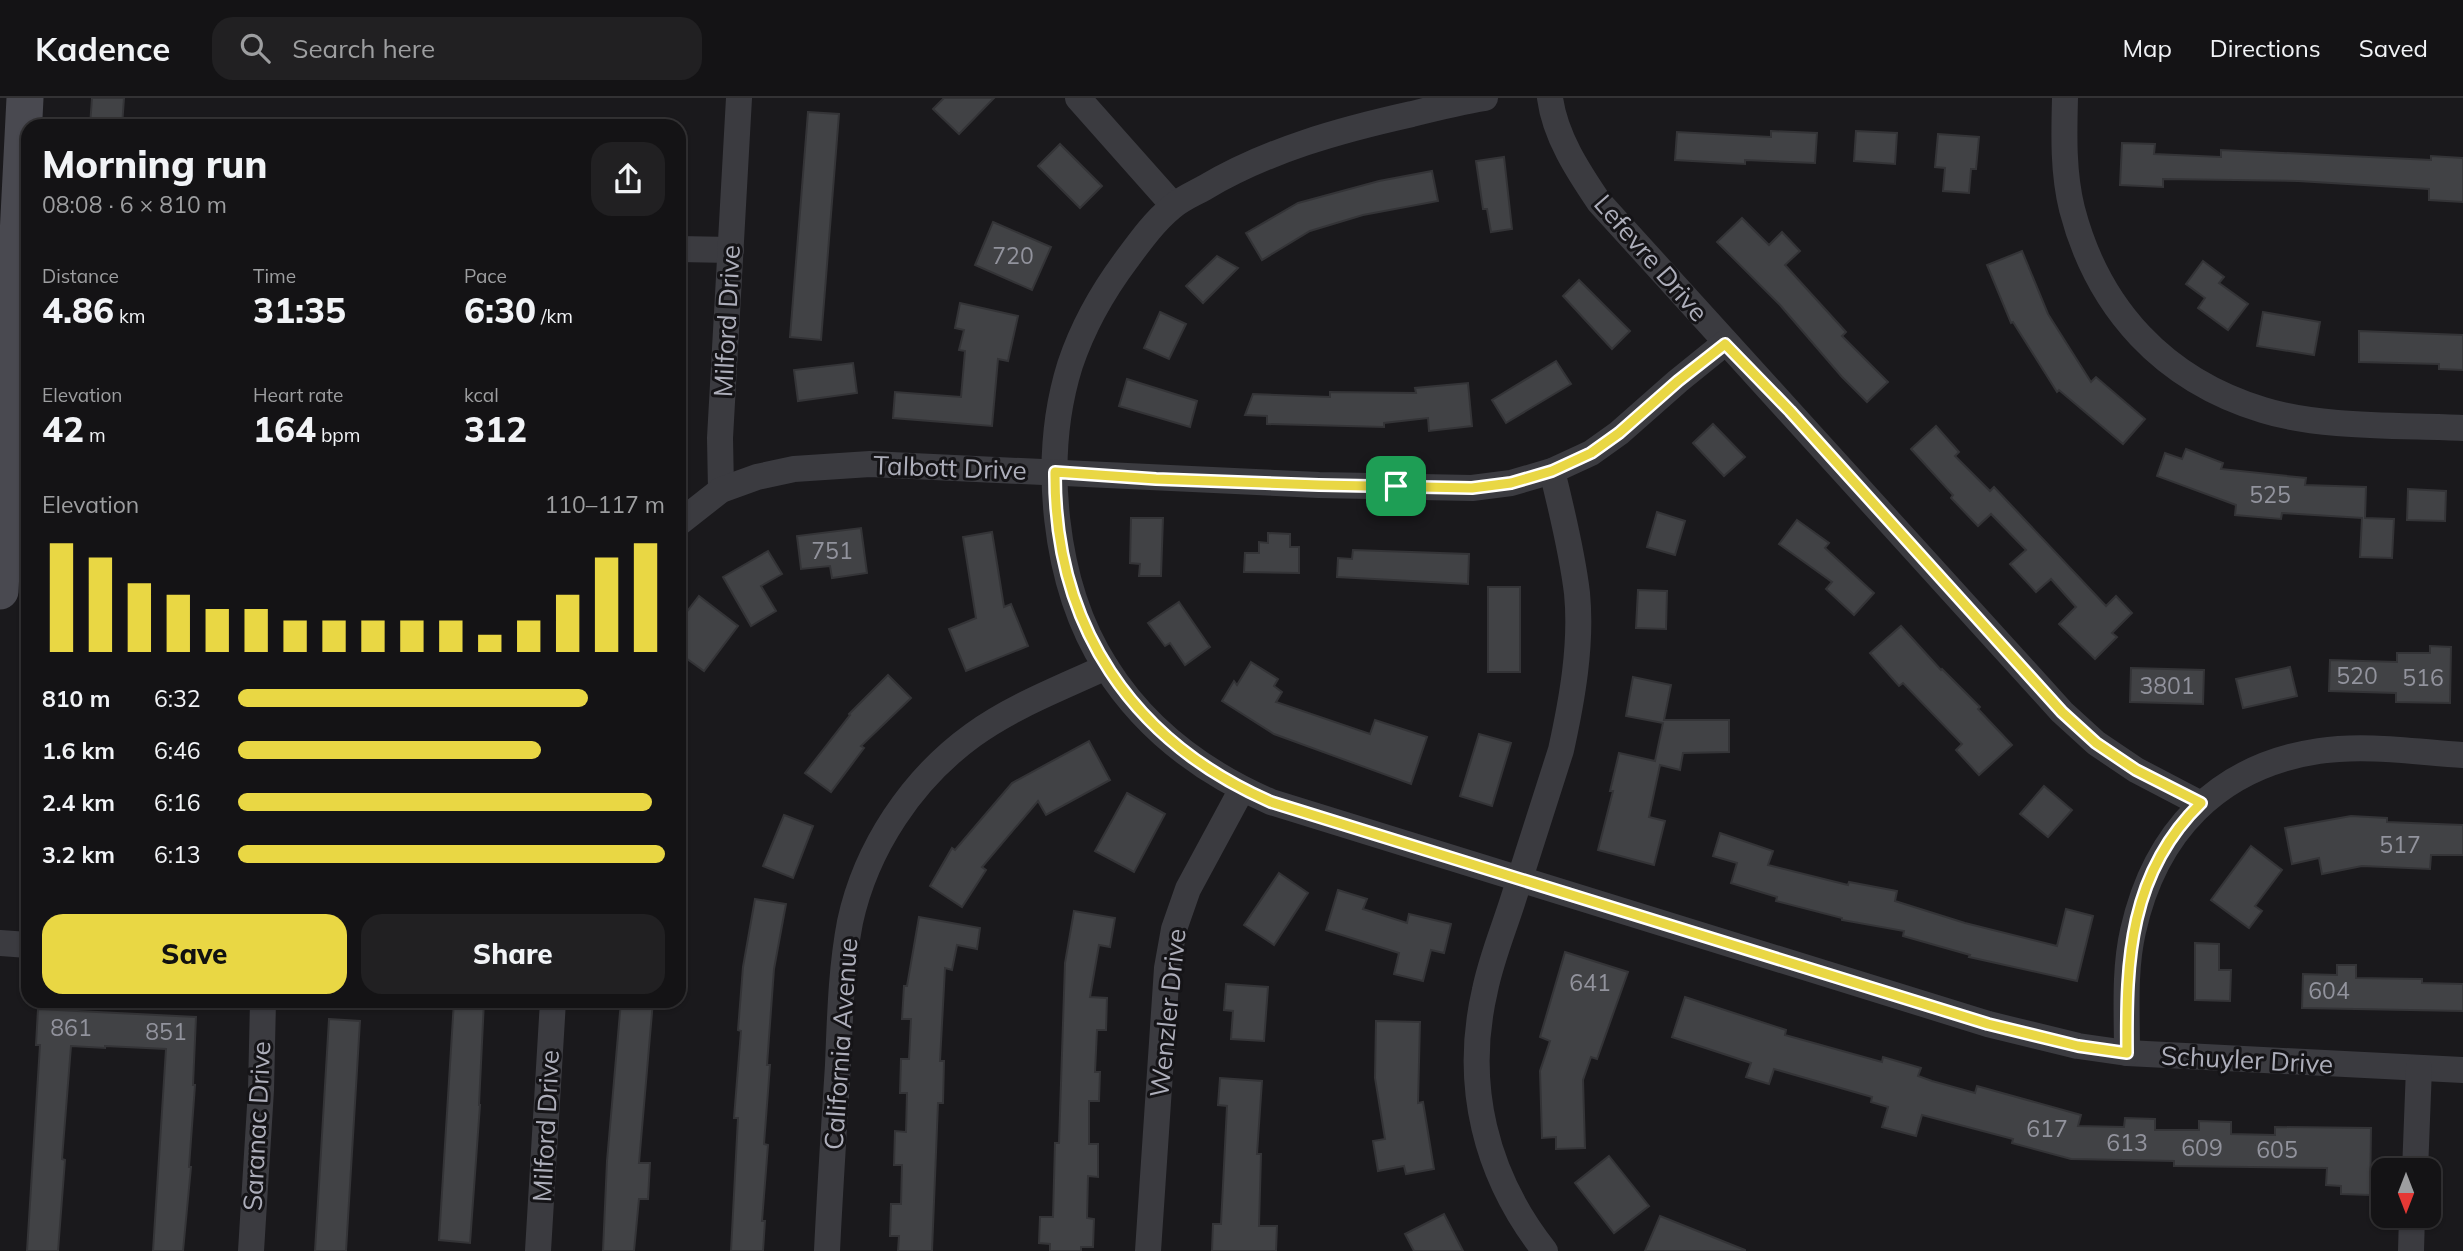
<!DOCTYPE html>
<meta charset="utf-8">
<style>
body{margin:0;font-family:Mulish,sans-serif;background:#212022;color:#f1f3f6;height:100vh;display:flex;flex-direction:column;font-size:26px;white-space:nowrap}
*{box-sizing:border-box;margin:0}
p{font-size:23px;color:#9d9ea0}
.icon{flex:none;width:38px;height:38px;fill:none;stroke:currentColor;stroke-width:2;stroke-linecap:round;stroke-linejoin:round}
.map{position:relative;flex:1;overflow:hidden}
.details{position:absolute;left:21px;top:21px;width:665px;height:889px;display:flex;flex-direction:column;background:#141315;border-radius:21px;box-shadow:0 2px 5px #0004,0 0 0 2px #333234}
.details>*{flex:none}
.needle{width:46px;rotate:180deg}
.buttons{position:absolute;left:2371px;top:1060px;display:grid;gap:14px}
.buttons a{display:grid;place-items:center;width:70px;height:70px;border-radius:14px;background:#141315;box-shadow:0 2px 5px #0004,0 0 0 2px #333234;font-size:35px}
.pin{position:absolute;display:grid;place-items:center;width:60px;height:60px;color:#fff;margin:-30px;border-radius:14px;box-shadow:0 4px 10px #0006}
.round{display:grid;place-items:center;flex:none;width:74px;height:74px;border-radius:21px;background:#212022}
.summary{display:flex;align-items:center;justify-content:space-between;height:119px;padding:0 21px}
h1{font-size:38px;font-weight:800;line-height:52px}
.metrics{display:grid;grid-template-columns:repeat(3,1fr);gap:10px;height:119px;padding:7px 21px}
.metrics div{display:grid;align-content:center}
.metrics b{font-size:35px;font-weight:800}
.metrics small{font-size:19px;font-weight:400}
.metrics p{font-size:19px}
.chart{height:196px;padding:14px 21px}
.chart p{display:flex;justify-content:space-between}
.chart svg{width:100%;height:126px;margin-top:7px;stroke:#e9d744;stroke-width:6}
.button{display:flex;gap:14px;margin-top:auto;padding:14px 21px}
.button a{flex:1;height:80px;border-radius:21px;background:#e9d744;color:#111;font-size:28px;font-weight:800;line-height:80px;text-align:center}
.button a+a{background:#212022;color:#f1f3f6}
ul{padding:0 21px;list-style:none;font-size:23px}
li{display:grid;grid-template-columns:112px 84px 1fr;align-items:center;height:52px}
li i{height:18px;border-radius:9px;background:#e9d744}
header{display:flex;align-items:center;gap:42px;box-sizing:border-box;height:98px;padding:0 35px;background:#141315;border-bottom:2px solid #333234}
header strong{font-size:33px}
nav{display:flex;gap:38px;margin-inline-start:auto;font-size:24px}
.search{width:490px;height:63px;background:#212022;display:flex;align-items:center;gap:18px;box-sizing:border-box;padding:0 24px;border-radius:21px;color:#9d9ea0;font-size:26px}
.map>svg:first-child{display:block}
.building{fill:#414245;stroke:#343437;stroke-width:2}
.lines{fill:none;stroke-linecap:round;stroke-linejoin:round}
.street{stroke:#3b3b40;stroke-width:26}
.secondary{stroke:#494950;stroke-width:37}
.route-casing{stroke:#fff;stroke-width:14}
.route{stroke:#e9d744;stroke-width:9}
.labels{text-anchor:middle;stroke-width:6;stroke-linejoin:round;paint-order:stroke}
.number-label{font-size:23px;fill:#92939d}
.street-label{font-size:26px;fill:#adaeba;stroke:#151417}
</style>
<header>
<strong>Kadence</strong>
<div class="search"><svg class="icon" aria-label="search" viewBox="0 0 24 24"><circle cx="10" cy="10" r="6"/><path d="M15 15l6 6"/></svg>Search here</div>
<nav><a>Map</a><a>Directions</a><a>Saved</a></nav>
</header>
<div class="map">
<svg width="2463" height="1153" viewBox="0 0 2463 1153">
<rect width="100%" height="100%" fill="#1a191c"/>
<!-- building -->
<g class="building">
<path d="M92,0H124L122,28H90Z"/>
<path d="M944,0H994L959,36L933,11Z"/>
<path d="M808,14L839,16L821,242L790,239Z"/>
<path d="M1771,33L1817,35L1815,65L1745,62V66L1675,62L1677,34L1771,39Z"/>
<path d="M1856,33L1897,35L1895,66L1854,63Z"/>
<path d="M1938,36L1979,39L1976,71H1971L1969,95L1943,93L1945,70L1935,69Z"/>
<path d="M2122,45L2155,46L2154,56L2221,59V52L2431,62V58L2463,60V104L2429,102V91L2298,83L2163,81V89L2120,87Z"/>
<path d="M1060,46L1102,88L1080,110L1038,68Z"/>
<path d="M1504,59L1512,131L1491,134L1487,111H1483L1476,63Z"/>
<path d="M1432,73L1438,103L1363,117L1310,133L1262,162L1246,135L1298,105L1379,83Z"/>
<path d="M1742,120L1769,147L1782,134L1800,153L1785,167L1846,234L1842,238L1888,284L1867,304L1842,279L1780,207L1717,144Z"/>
<path d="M993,124L1051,149L1032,192L975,167Z"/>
<path d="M2022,153L2048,216L2091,284L2096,279L2145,321L2123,346L2059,292L2057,294L2013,224L2011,225L1987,167Z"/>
<path d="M1217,158L1238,170L1203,205L1186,188Z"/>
<path d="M2203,163L2224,179L2219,185L2248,206L2228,232L2198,210L2205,200L2186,186Z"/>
<path d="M1579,182L1630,233L1612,251L1563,198Z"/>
<path d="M960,205L1018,218L1008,263L998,261L992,328L893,320L895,294L961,299L965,253L959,252L964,232L955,230Z"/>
<path d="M1160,214L1186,226L1169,261L1144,250Z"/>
<path d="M2263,214L2320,224L2314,257L2257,248Z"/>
<path d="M2359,233L2463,237V272L2439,271V266L2359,264Z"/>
<path d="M1556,263L1571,286L1506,325L1492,302Z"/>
<path d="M853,265L857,295L798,303L794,272Z"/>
<path d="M1127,281L1197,303L1190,329L1119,308Z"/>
<path d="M1468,285L1472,328L1429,333L1428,320L1384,325V329L1267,326V318L1245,317L1253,296L1330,299V294L1416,295L1415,290Z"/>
<path d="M1713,326L1745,359L1724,378L1693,345Z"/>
<path d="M1936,328L1959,354L1955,358L1990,393L1994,389L2106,508L2116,498L2132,515L2112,535L2117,539L2095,561L2059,526L2076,509L2051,481L2036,494L2010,466L2026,452L1991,416L1978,428L1951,400L1953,397L1911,351Z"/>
<path d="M2186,351L2223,365L2221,371L2306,380L2305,387L2366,389L2365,420L2394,421L2392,460L2360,459L2362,420L2282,415L2281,421L2235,417L2236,407L2157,378L2165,355L2182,361Z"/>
<path d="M2408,391L2446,393L2445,423L2407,422Z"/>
<path d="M1657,414L1685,423L1675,457L1647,449Z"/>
<path d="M1131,420H1163L1161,478H1139L1140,466L1130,465Z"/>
<path d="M1797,422L1829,445L1825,450L1874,495L1854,517L1826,491L1832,484L1779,446Z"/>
<path d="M861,430L867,475L832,480L830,468L801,471L797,438Z"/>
<path d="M992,434L1004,509L1011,506L1028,548L966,573L949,531L976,520L963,439Z"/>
<path d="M1268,435L1290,436V449H1299V475L1244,474L1245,455H1259V444L1268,445Z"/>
<path d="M1353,452L1469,456L1468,486L1337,479L1338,460L1352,461Z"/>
<path d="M768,453L782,476L761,488L776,513L751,528L723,479Z"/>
<rect x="1488" y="489" width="32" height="85"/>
<path d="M1638,492L1667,493L1666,531L1636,530Z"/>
<path d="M699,498L738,528L704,573L679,555V524Z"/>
<path d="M1179,504L1210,549L1185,567L1170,545L1165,548L1148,525Z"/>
<path d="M1901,528L1941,572L1942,571L1980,609L1978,611L2012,647L1979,677L1956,652L1962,646L1903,585L1899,588L1870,555Z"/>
<path d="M2430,548L2451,549L2450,605L2396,604V595L2329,593L2330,562L2397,564V555H2430Z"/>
<path d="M1251,564L1278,581L1274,588L1282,594L1276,604L1370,636L1375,622L1427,639L1411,686L1274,636L1222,603L1234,583L1237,587Z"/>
<path d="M2290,569L2297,598L2243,610L2236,581Z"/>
<path d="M2131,570L2204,572L2203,606L2130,604Z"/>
<path d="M888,577L911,600L861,648L864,650L831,694L805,675L850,617L849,616Z"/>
<path d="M1633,579L1671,587L1664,622H1729V654L1683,655L1680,672L1660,667L1649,719L1665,723L1654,767L1598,752L1613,693H1610L1619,655L1655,663L1663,625L1626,618Z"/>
<path d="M1479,636L1511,645L1492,708L1460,698Z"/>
<path d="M1089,643L1110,682L1046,717L1038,703L982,769L986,772L962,809L930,788L952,750L955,752L1012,685Z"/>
<path d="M2044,688L2072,712L2048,739L2020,716Z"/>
<path d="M1127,695L1165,716L1134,774L1095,753Z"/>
<path d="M784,717L813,728L793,780L763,768Z"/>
<path d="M2351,718L2387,720V724L2463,727V757H2431L2430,771L2362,768L2322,776L2319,760L2292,766L2285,730Z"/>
<path d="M1720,735L1773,753L1768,767L1848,787L1849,784L1897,793L1895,803L1965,825L2057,848L2066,811L2093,818L2077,883L1969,859L1970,857L1903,838L1904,833L1842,822V820L1776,803L1777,799L1731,785L1737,765L1713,758Z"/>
<path d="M2251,748L2282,772L2255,808L2262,813L2249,830L2211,802Z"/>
<path d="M1279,775L1308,795L1274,847L1244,827Z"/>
<path d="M1338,792L1367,801L1363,811L1407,825L1409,816L1451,826L1444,855L1431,852L1423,883L1394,876L1399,855L1326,832Z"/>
<path d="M755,801L786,806L774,871L767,967H770L764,1046L768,1047L762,1123H765L763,1153H731L738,1020H734L741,933L738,932L743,869Z"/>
<path d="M1074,813L1115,820L1110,849L1099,847L1090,899L1107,900L1106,932H1097L1095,974H1100L1099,1003H1089V1046H1098V1079L1088,1078L1087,1120L1094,1121L1093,1149H1081V1153H1050V1146L1039,1145L1040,1119H1053L1055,1045H1059L1065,865Z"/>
<path d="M919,819L980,830L977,851L957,847L952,872L945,870L940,963H944L943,1005H938L932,1153H898L899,1138H890L891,1106H901L902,1067H894L895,1033L906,1034L907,995H900L901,961H909L911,921H902L904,888H907Z"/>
<path d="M2195,845L2219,846V872H2231L2230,903L2195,902Z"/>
<path d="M1565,854L1628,874L1597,961L1591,959L1583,982L1585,1050L1556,1051V1039L1542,1040L1540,973L1550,943L1540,939Z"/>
<path d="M2337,867H2356V880L2422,881V885L2463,886V913L2302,910L2303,876L2337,877Z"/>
<path d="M1226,886L1268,889L1264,943L1231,941L1233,913L1224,912Z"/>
<path d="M1685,899L1786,932L1785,937L1882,964L1883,959L1921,970L1918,978L1932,983L1975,995L1977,988L2081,1017L2078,1028L2124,1029L2125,1020L2155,1021V1032H2199V1023L2231,1024V1036L2275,1037V1029L2371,1030L2370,1097L2341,1096V1088L2326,1087L2327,1070L2174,1068V1063L2071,1061L2012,1045L2013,1041L1922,1017L1916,1038L1882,1029L1888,1009L1871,1004L1872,999L1774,971L1769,986L1746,979L1751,965L1672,939Z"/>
<path d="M454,903H484L479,1007H480L470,1145L439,1142Z"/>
<path d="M621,903H653L639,1065H650L648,1101H639L634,1153H603L607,1063Z"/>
<path d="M38,911L196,919L193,987H195L189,1069H191L183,1153H153L166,951L105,948V950L71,948L62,1061L65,1062L58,1153H27L40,947H36Z"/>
<path d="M329,921L360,923L346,1153H315Z"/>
<path d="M1376,923L1420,924L1418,1005L1423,1004L1434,1071L1406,1076L1404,1068L1378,1073L1373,1043L1385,1041L1375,980Z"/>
<path d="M1220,980L1262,983L1257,1056H1261L1259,1128H1277L1276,1153H1212L1213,1126H1221L1227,1008L1218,1007Z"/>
<path d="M1609,1058L1649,1108L1614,1135L1575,1085Z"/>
<path d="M1444,1116L1463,1153H1414L1405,1136Z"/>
<path d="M1660,1118L1745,1152V1153H1645Z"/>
</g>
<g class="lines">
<!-- street -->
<g class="street">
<path d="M1078,0L1173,107"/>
<path d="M1485,0C1460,4 1436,10 1412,16C1340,32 1268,52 1204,90C1193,96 1181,101 1172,109C1154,124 1141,142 1127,161C1103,193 1083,228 1070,267C1041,360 1053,486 1106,569C1145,631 1204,675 1271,704L1988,926L2078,948L2127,955L2463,972"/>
<path d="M1550,0C1555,38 1578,73 1599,104L2062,614L2096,645L2136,672L2201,706"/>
<path d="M2065,0C2064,37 2063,75 2072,111C2098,211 2164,282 2263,312C2320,330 2402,327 2463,330"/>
<path d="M679,151L731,152"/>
<path d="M721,392L720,340L739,0"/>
<path d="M679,425L721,392L757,379L794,371L870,366L1319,387L1472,390L1511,385L1552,373L1591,355L1619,335L1678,283L1725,245"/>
<path d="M0,845L28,847"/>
<path d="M2127,955C2127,915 2124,872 2133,833C2155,734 2218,668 2319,653C2366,646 2416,654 2463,657"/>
<path d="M2415,1073L2419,970"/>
<path d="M251,1153L261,992L263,903"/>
<path d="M538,1153L553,903"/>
<path d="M827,1153C830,1091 834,1029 838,967C840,919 841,871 850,824C866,750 912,681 973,637C1013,608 1061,590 1106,569"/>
<path d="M1148,1153L1167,870L1174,831L1188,791L1242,691"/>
<path d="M1545,1153C1485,1077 1463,986 1485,892C1491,862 1503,833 1512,805C1528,754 1545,703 1561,652C1572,602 1582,547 1577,495C1572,454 1562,413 1552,373"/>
<path d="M2411,1153L2412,1118"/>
</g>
<!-- secondary -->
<path class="secondary" d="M0,493L25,0"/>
</g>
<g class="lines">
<!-- route casing -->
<g class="route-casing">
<path id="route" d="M1725,246L1790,313L2062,614L2096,645L2136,672L2201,705C2129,775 2126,862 2127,955L2078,948L1988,926L1271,704C1131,643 1054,527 1055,374L1156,381L1319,387L1472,390L1511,385L1552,373L1591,355L1619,335L1678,283Z"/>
</g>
<!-- route -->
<use href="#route" class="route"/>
</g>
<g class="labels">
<!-- number labels -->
<g class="number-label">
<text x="1013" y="166">720</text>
<text x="2270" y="405">525</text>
<text x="832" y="461">751</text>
<text x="2357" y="586">520</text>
<text x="2423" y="588">516</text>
<text x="2167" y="596">3801</text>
<text x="2400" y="755">517</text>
<text x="1590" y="893">641</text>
<text x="2329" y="901">604</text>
<text x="71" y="938">861</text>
<text x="166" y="942">851</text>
<text x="2047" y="1039">617</text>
<text x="2127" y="1053">613</text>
<text x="2202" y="1058">609</text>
<text x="2277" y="1060">605</text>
</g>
<!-- street labels -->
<g class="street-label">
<text transform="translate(1651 160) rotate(49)" y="9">Lefevre Drive</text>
<text transform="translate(727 223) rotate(-87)" y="9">Milford Drive</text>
<text transform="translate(950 370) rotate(2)" y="9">Talbott Drive</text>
<text transform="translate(1168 915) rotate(-84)" y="9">Wenzler Drive</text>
<text transform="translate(841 946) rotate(-86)" y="9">California Avenue</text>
<text transform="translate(2247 962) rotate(3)" y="9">Schuyler Drive</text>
<text transform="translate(257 1028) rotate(-87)" y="9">Saranac Drive</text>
<text transform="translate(546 1028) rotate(-87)" y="9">Milford Drive</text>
</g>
</g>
</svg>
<div class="buttons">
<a><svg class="needle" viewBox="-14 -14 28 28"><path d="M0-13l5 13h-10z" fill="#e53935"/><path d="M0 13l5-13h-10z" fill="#9d9ea0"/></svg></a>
</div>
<div class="pin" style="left:1396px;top:388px;background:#1e9e55"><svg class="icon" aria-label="arrive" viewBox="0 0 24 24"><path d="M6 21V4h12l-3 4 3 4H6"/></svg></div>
<section class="details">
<div class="summary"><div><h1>Morning run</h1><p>08:08 · 6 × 810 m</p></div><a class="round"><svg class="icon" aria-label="share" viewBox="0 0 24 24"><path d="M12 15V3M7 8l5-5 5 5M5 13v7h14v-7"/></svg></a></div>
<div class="metrics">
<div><p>Distance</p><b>4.86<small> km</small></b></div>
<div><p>Time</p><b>31:35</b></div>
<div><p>Pace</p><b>6:30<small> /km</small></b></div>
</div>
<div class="metrics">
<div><p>Elevation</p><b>42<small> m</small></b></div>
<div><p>Heart rate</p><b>164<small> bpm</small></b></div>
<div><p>kcal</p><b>312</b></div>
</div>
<div class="chart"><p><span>Elevation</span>110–117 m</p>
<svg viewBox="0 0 160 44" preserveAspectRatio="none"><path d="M5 44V6M15 44V11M25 44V20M35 44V24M45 44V29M55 44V29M65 44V33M75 44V33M85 44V33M95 44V33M105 44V33M115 44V38M125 44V33M135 44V24M145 44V11M155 44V6"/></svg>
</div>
<ul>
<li><b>810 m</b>6:32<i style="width:82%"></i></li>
<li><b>1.6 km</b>6:46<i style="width:71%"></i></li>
<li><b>2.4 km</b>6:16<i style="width:97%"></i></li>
<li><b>3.2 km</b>6:13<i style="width:100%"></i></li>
</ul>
<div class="button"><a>Save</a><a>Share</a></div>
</section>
</div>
